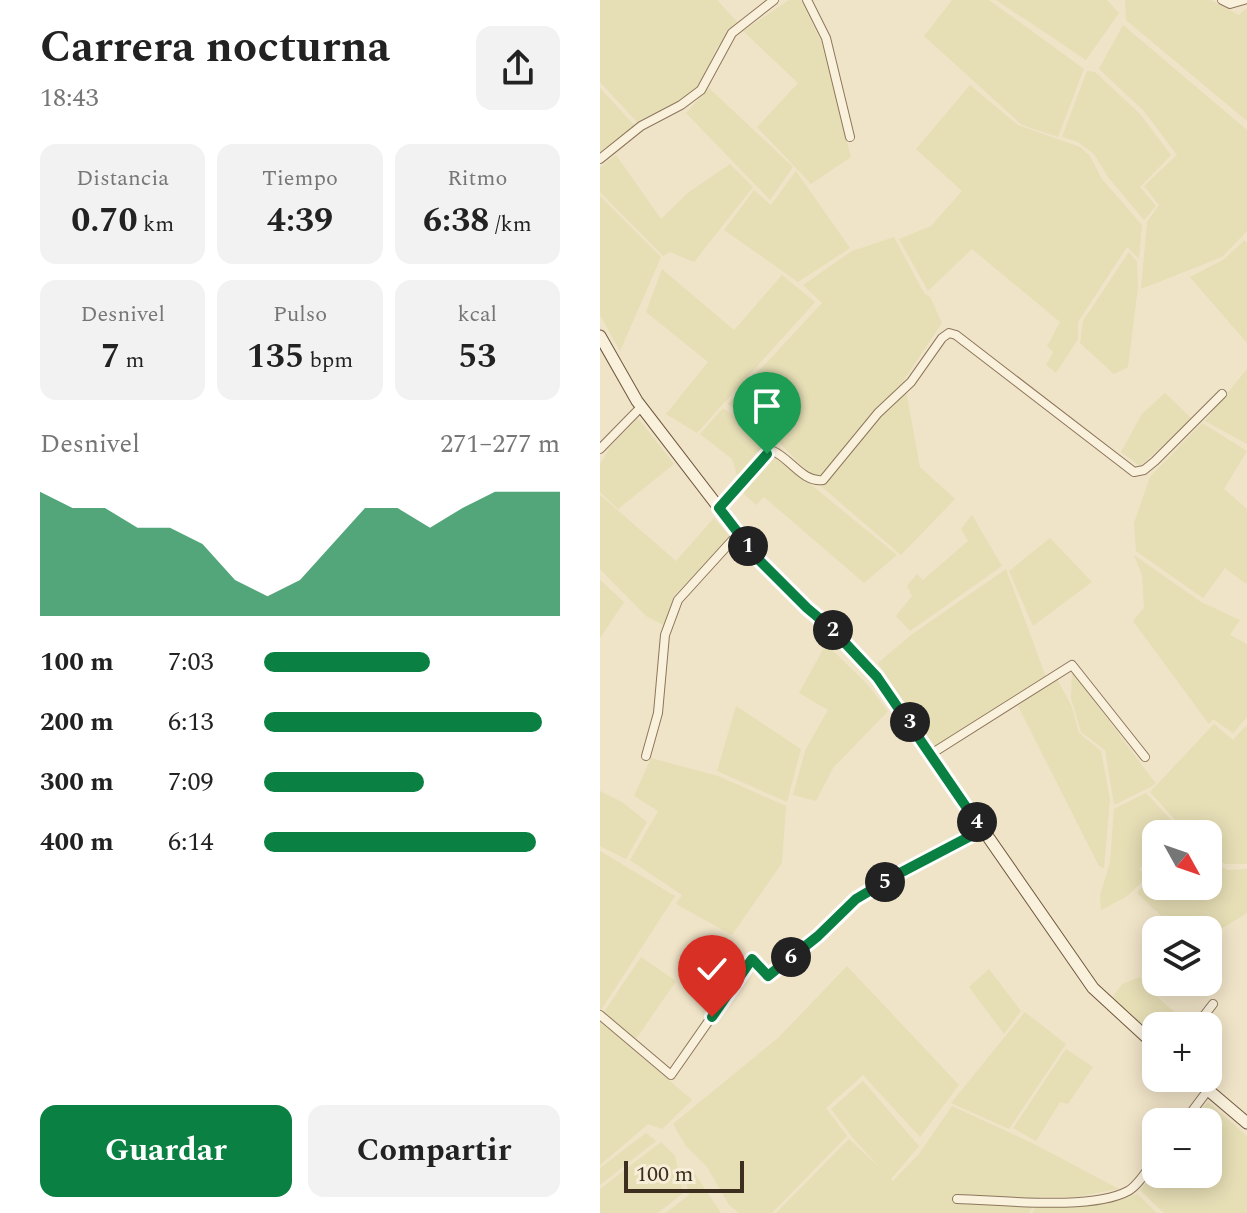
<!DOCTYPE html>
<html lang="es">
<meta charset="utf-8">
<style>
body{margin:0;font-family:Spectral,serif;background:#f2f2f2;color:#222;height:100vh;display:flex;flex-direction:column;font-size:30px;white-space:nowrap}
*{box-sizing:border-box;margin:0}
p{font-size:26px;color:#767676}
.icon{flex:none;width:44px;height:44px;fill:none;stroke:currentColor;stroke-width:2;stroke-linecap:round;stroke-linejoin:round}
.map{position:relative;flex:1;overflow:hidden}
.panel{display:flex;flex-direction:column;background:#fff;width:600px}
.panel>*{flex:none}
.needle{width:52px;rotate:130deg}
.buttons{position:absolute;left:542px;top:820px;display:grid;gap:16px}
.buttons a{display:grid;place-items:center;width:80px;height:80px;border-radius:16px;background:#fff;box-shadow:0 4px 20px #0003;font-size:40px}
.scale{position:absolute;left:24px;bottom:20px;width:120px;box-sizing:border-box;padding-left:8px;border:4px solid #3d2e20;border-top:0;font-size:22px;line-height:28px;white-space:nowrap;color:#3d2e20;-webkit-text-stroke:6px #f7eed8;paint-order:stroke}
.pin{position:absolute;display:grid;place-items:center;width:68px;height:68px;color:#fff;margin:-82px -34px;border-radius:50% 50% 50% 0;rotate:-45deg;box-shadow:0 0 8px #0007}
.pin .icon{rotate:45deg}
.km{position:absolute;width:40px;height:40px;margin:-20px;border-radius:50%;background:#222;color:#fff;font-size:22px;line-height:40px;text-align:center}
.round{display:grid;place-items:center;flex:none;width:84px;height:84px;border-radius:16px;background:#f2f2f2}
.summary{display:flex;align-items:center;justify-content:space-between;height:136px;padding:0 40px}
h1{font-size:44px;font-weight:700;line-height:60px}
.stats{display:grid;grid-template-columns:repeat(3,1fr);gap:12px;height:136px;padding:8px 40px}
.stats div{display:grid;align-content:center;border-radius:16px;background:#f2f2f2;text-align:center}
.stats b{font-size:34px;font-weight:700}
.stats small{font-size:22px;font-weight:400}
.stats p{font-size:22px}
.chart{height:224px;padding:16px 40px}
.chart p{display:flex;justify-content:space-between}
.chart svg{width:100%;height:144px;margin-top:8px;fill:#0b8043;opacity:.7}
.button{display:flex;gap:16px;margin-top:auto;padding:16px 40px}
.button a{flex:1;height:92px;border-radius:16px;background:#0b8043;color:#fff;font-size:32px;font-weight:700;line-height:92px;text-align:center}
.button a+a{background:#f2f2f2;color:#222}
ul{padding:0 40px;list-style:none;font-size:26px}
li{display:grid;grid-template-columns:128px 96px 1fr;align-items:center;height:60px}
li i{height:20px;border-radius:10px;background:#0b8043}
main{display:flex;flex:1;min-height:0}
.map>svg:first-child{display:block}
.farmland{fill:#e6deb5}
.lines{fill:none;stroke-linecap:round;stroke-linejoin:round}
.minor-casing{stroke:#8d765c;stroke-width:10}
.secondary-casing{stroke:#6f573f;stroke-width:13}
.minor{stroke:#faf1dc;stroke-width:8}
.secondary{stroke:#faf1dc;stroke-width:11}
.route-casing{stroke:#fff;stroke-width:16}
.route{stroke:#0b8043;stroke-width:10}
</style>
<main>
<section class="panel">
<div class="summary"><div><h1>Carrera nocturna</h1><p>18:43</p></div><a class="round"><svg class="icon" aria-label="share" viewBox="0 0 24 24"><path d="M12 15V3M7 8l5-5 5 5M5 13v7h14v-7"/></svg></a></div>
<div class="stats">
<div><p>Distancia</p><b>0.70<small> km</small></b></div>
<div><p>Tiempo</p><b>4:39</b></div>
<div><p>Ritmo</p><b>6:38<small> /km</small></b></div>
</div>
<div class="stats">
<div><p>Desnivel</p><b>7<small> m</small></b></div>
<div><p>Pulso</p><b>135<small> bpm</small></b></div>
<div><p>kcal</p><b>53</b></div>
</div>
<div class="chart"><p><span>Desnivel</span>271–277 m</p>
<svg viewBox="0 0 160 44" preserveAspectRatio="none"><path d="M0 44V6L10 11L20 11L30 17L40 17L50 22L60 33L70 38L80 33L90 22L100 11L110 11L120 17L130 11L140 6L150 6L160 6V44z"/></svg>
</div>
<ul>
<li><b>100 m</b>7:03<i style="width:56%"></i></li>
<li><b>200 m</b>6:13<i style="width:94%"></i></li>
<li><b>300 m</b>7:09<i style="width:54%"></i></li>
<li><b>400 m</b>6:14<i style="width:92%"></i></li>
</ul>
<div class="button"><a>Guardar</a><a>Compartir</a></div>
</section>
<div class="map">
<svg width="647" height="1213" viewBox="0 0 647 1213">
<rect width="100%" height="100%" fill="#f0e4c8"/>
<!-- farmland -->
<g class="farmland">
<path d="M0,0H117L139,24L116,49L100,87L75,105L38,123L0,82Z"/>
<path d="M189,0H201L222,44L251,157L211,184L157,127L198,83L143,31Z"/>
<path d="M352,0H389L484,69L458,137L422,125L324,36Z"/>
<path d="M396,0H507L519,13L486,60Z"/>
<path d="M525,0H611L639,15L647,8V121L526,20Z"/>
<path d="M523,25L647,130V231L622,257L541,289L547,222L559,205L544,186L577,155L544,111L499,69Z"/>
<path d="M487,71L495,72L539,113L571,155L540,187L556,206L544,220L508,177L494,154L478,142L462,137Z"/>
<path d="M370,85L418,125L480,147L490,156L502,179L542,225L539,259L527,247L478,322V339L456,373L446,365L453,352L447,346L460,322L372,249L328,291L299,239L331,226L362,191L316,149Z"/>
<path d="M0,88L35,126L0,154Z"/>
<path d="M109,88L193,167L170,200L86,113Z"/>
<path d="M16,155L61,219L89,192L130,164L153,187L94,262L70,252L63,256L0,192V167Z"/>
<path d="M196,171L250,248L198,282L124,230L154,190L171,205Z"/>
<path d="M0,196L61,257L20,351L0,315Z"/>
<path d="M294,237L324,293L330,297L342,323L304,380L320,467L355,499L301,555L222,487L172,435L128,404L222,303L203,285L252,251Z"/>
<path d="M645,240L647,243V343L590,277L623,260Z"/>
<path d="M529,252L537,262L538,287L528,367L514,374L480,343L483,321Z"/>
<path d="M62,269L134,330L182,275L215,302L97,433L66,414L108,362L46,312Z"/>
<path d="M647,369V444L605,421Z"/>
<path d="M565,393L592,419L540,466L521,452L542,414Z"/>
<path d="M123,408L173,444L138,478L132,459L100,434Z"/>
<path d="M38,418L74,464L18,509L0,492V464L10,447Z"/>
<path d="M602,423L647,451L624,489L647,509V582L646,584L625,568L603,598L536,551L534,523L550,477Z"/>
<path d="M172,456L177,457L297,555L264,583L164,497L156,505L140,490Z"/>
<path d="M0,495L76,561L114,518L130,537L74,596L65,626L46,616L0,569Z"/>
<path d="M372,515L402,566L310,631L296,616L312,596L307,586L317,574L323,580L368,541L361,529Z"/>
<path d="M450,538L492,582L433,626L409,571Z"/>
<path d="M534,555L601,602L640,620L630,635L647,644V717L633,733L613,719L609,724L533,621L544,608L542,575Z"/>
<path d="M406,569L446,677L333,747L278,663L311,635Z"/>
<path d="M0,580L24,602L0,638Z"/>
<path d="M226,644L268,685L288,711L233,768L216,801L193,795L205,751L228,710L199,693Z"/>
<path d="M472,671L556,784L514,805L505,750L481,732L471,698Z"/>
<path d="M457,679L472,707L479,733L501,751L510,799L504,868L499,866L418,706Z"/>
<path d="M136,706L201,749L187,802L117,771Z"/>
<path d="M614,724L633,740L647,725V864H625L608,854V834H588L550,792Z"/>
<path d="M51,758L118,776L186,806L182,863L132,935L76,904L82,895L30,860L58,811L34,796Z"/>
<path d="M0,791L22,802L47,822L26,859L0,846Z"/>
<path d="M546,793L584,834H556V857L548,860L539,869L547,877L526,897L501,910L500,895L510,863L514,809Z"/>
<path d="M0,851L75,896L1,1010L0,1009Z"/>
<path d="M608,859L627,870L647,869V913L608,937V930H576L537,893L551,876L543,869L556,860V886H608Z"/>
<path d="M41,957L76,981L36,1039L4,1012Z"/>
<path d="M247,966L359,1085L320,1137L263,1075L226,1108L247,1136L172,1213H139L129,1205L107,1167L86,1146L73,1124L179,1037Z"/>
<path d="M389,969L421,1011L404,1034L369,987Z"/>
<path d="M540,977L557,997L591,1026H556V1037L512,998L522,984Z"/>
<path d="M425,1012L466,1044L409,1129L351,1103Z"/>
<path d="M0,1021L92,1100L62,1129L48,1124L0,1165Z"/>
<path d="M466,1049L493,1067L468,1104L460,1102L436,1141L413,1128Z"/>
<path d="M263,1081L319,1146L291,1179L293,1181L319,1154L352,1106L434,1144L519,1189L475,1197H440L429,1213H176L249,1139L279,1167L253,1138L231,1109Z"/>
<path d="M608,1102L647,1136V1213H564L540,1190L556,1170V1174H608V1122H593Z"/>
<path d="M46,1133L56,1141L0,1185V1168Z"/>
<path d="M61,1142L75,1156L83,1193L58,1213H0V1189Z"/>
<path d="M93,1171L121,1213H66L89,1195L85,1175Z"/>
<path d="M537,1194L557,1213H432L437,1205L506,1204Z"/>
</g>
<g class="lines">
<!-- minor casing -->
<g class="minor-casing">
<g id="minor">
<path d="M207,0L226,38L250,137"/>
<path d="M622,0L630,4L644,0"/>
<path d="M0,159L41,126L81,105L101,90L132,33L174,0"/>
<path d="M0,449L41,407"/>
<path d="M119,508L167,454L173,451C190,458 203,483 223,480L278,413L311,382L342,338L349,333L356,335L534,472L544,470L555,461L622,394"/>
<path d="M331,754L472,665L545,757"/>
<path d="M46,756L58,713L65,635L78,600L138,534"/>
<path d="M0,1015L71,1075L152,959L168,976L218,936L256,899L300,873L382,830"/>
<path d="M596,1026L613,1004"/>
<path d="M584,1122L608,1090"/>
<path d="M357,1199C401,1200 491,1211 528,1191C539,1185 548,1168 556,1158"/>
</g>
</g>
<!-- secondary casing -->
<g class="secondary-casing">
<g id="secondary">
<path d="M0,336L37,401L159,560L207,608L232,629L277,677L493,988L556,1046"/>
<path d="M594,1078L647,1123"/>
</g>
</g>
<!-- minor -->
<use href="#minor" class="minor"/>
<!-- secondary -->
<use href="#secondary" class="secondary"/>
</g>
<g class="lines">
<!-- route casing -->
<g class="route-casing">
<path id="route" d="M112,1017L152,959L168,976L218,936L256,899L300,873L382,830L277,677L232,629L207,608L159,560L119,508L167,454"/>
</g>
<!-- route -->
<use href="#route" class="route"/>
</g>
</svg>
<div class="buttons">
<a><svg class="needle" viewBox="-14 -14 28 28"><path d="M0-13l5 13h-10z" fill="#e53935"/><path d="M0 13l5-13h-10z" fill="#767676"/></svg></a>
<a><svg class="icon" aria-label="layers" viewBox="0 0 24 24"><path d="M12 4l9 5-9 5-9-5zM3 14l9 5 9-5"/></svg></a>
<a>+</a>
<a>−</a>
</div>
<div class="scale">100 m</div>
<div class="pin" style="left:167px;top:454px;background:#1e9e55"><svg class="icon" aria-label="arrive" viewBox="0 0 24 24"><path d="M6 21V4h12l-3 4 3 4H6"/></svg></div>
<div class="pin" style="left:112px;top:1017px;background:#d93025"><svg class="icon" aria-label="check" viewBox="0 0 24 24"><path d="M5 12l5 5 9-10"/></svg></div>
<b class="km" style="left:148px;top:546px">1</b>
<b class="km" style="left:233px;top:630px">2</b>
<b class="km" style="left:310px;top:722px">3</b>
<b class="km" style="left:377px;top:822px">4</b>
<b class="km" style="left:285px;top:882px">5</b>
<b class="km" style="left:191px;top:957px">6</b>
</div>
</main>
